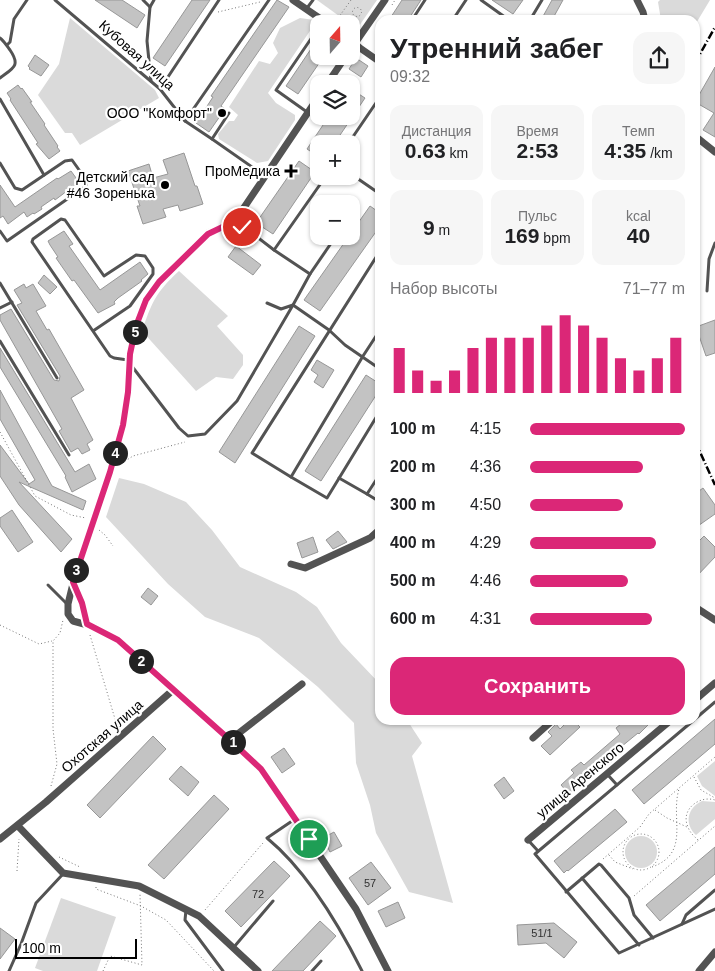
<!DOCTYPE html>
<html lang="ru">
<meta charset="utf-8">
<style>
body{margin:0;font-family:Helvetica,sans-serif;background:#f6f6f6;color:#202124;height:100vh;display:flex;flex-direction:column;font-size:19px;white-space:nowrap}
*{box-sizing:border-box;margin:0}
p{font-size:16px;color:#757577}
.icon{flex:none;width:28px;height:28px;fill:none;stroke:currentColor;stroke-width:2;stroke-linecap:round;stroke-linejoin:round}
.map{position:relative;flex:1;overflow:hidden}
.panel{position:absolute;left:375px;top:15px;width:325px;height:710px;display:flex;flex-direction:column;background:#fff;border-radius:15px;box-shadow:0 1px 4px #0004}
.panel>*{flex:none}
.needle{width:32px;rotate:20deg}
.buttons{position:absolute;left:310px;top:15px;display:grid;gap:10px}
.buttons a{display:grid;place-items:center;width:50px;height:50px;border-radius:10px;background:#fff;box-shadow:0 1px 4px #0004;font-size:25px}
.scale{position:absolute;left:15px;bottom:12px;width:122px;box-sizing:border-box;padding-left:5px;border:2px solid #000;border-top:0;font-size:14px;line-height:18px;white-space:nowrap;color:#000;-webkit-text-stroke:4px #fff;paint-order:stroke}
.pin{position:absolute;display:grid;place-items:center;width:42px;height:42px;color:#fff;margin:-21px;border:2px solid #fff;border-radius:50%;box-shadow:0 1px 5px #0007}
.km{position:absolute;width:25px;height:25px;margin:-12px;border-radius:50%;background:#222;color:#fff;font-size:14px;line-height:25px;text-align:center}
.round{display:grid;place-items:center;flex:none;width:52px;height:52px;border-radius:15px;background:#f6f6f6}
.summary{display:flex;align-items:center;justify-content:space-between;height:85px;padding:0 15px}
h1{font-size:28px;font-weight:700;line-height:38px}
.figures{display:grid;grid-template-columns:repeat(3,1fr);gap:8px;height:85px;padding:5px 15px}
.figures div{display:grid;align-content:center;border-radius:12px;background:#f6f6f6;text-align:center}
.figures b{font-size:21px;font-weight:700}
.figures small{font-size:14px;font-weight:400}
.figures p{font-size:14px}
.chart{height:140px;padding:10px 15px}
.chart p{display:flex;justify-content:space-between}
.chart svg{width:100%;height:90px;margin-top:5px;stroke:#db2777;stroke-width:6}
.cta{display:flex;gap:10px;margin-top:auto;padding:10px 15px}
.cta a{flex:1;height:58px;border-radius:15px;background:#db2777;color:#fff;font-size:20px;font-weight:700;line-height:58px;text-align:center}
ul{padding:0 15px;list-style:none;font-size:16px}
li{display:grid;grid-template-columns:80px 60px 1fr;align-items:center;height:38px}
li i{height:12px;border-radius:6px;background:#db2777}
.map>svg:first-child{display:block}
.green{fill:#dadada}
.building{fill:#c3c3c3;stroke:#979797}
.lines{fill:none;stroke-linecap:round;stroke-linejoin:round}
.path{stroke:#757575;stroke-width:1;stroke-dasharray:1 2.5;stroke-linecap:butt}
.service{stroke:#535353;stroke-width:3}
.minor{stroke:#535353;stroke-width:7}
.rail{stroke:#000;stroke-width:2.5;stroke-dasharray:8 2.5 1 2.5;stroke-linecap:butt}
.route-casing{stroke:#fff;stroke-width:10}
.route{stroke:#db2777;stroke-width:6}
.poi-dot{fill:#000;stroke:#fff;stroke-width:2}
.labels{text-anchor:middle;stroke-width:4.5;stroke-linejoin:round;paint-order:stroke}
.number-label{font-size:11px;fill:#313131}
.street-label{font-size:14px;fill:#000;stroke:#fff}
.poi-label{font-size:14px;fill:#000;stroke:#fff;text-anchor:end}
</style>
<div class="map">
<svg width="715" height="971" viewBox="0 0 715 971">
<rect width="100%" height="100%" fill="#fff"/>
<!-- green -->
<g class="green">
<path d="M317,0H377L357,29Z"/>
<path d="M660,0H710L695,25V20H661L658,2Z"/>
<path d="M70,18L155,90L159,98L80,145L72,133H65L38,95L59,64Z"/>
<path d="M300,18L314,20L316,22L268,93L276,103L295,115V120L268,161L257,163L219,139L218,134L229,121H234L238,115L229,107L259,61L270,64L278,53L273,43L280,28Z"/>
<path d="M179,271L228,316L217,326L243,355V365L233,379L216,377L196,391L142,331C152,302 156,292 179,271Z"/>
<path d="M119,478L144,484L186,502L212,530L240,567L296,592L317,607L341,643L380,684V720H407L422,743L412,756L453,903L409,892L376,833L370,805L356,763L354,723L318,687L259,638L205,617L168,584L106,517Z"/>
<path d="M715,761V796L702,786L697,776Z"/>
<path d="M702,801L715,802V819L696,835C684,824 687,808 702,801Z"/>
<circle cx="641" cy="852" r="16"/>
<path d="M61,898L116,917L97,971H43L35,968Z"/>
</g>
<!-- building -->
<g class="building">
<path d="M95,0H122L145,15L137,28Z"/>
<path d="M192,0H210L165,66L153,58Z"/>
<path d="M277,0L289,7L221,106L225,109L209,132L196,123L213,97L211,96Z"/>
<path d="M402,0H421L408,20H389Z"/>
<path d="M492,0H523L513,14Z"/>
<path d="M552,0H563L552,20H541Z"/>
<path d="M319,37V56H324L298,94L286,86Z"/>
<path d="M35,55L49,65L41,76L29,69L30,68L28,66Z"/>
<path d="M356,58L368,66L361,77L349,69Z"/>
<path d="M715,67V137L703,130L714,113L695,102Z"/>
<path d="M18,85L21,89L22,88L32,102H30L45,124L44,125L58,146L57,147L60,151L49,159L36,144L38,143L10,100L11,99L7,93Z"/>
<path d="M351,89L365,98L334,144H319V157L307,149L329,116H351Z"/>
<path d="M184,153L195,186H197L203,204L180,211L178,205L163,209L166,217L143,224L137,206H140L128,171L149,164L153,178L168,174L163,160Z"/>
<path d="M299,161L315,172L273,234L256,223Z"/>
<path d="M71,171L79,182L55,200L54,198L41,207L42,209L34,214L33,213L27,217L24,212L8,224L3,216L0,218V185L15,207L57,178L58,179Z"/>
<path d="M370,206L380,213V226L320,311L304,300L349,236H351V233Z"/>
<path d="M64,231L73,244L69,246L100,290L140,262L148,274L141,280L142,281L118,298L114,302L115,304L98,313L74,280L72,281L56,258L58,257L50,245L48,241Z"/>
<path d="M236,246L261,265L253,275L228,257Z"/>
<path d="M44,275L57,287L50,294L38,283Z"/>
<path d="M24,284L26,288L33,284L46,306L36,311L47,330L49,329L84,390L71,398L93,440L87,444L90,450L82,454L78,448L71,452L59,431L62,429L0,320V315L11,309L54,380L59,381L60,376L17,305L22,303L14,290Z"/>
<path d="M715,320V353L706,356L696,327Z"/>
<path d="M299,326L315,336L235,463L219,452Z"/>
<path d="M0,348L75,472L89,464L96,479L72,492L65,477L66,476L0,367Z"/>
<path d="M317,360L334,370L323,388L314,382L318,375L311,370Z"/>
<path d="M366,375L380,384V389L321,481L305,471Z"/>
<path d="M0,390L52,486L86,501L83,510L19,482L72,539L61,552L19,505L0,476V445L29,484L35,480L0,419Z"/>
<path d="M703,488L715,505V514L695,528V494Z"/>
<path d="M12,510L33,542L18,552L0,526V518Z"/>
<path d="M338,531L347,542L333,549L326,540Z"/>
<path d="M704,536L715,547V557L695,578V545Z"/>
<path d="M313,537L318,552L302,558L297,543Z"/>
<path d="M148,588L158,596L151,605L141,597Z"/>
<path d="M715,719V744L644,804L632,790Z"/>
<path d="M569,720H573L580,727L550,755L541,746L552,736L548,732L556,724L560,729Z"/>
<path d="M626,720H653L639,734L638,733L616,751L619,755L608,765L606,762L569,794L561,785L574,773L571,770L581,762L584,765L620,734L616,728Z"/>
<path d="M153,736L166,749L100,818L87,805Z"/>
<path d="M284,748L295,764L282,773L271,757Z"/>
<path d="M181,766L199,782L188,796L169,779Z"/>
<path d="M504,777L514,791L504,799L494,785Z"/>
<path d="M214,795L229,809L164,879L148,865Z"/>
<path d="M615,809L627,822L568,871L567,870L564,873L554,861Z"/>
<path d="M334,832L342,846L330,852L323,838Z"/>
<path d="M715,847V874L660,921L646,905Z"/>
<path d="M274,861L290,876L241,927L225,911Z"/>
<path d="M371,862L391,888L368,905L349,878Z"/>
<path d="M398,902L405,918L386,927L378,911Z"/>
<path d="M320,921L336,936L303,971H272Z"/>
<path d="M554,923L577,942L564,958L546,943L518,945L517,925Z"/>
<path d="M0,928L15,939L0,959Z"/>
</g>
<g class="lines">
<!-- path -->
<g class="path">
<path d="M392,5L395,0"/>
<circle cx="357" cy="12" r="4.5"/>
<path d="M218,12L260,2"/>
<path d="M338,19L344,24"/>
<path d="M336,21L351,0"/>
<path d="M0,432L35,496L71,515L86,518"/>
<path d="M119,465L133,456L185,442"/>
<path d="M99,530L105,535L113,546"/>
<path d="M79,596L85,616"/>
<path d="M0,625L39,644L52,641"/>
<path d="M90,635L118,729"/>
<path d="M694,777L701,790L715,798"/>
<path d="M51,786L57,764L53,729V641L60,633L63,620"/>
<path d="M655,810L667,818L687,827"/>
<circle cx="641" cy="852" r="18"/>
<path d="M698,840C694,836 690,833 688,827C680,810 699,795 715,800"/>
<path d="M609,855L615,862L633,869"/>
<path d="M59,857L80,867"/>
<path d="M603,859L640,827L649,814L715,757"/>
<path d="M652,867C691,853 670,819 679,789"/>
<path d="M17,871L19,839"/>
<path d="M96,887V889L141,906L166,920L214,971"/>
<path d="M634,896L715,826"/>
<path d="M205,910L263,843"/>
<path d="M103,971L110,956L142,965L140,894"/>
</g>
<!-- service -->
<g class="service">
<path d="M55,0L160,89L185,121L212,139L265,176"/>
<path d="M143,0L150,7L147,41L151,81"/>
<path d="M481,0L509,20"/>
<path d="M150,7L154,0"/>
<path d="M307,8L313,0"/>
<path d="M454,18L466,0"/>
<path d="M412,20L425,0"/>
<path d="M530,20L542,0"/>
<path d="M0,38C4,41 7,46 10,50C21,66 13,68 0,78"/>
<path d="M7,45L10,42L14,19L27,0"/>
<path d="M160,89L219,0"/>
<path d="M0,99L44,175"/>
<path d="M307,112L276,90L319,27"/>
<path d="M185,121L269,0"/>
<path d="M212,139L229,113"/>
<path d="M348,144L380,97"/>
<path d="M0,163L15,188L22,190L65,161L72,160L87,181L86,186L7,241L0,231"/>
<path d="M351,174L380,194"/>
<path d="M351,214L354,210"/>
<path d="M236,221L274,250L310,274L293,305L329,330L345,345L380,369"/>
<path d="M274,250L326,176"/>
<path d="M380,251L252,453L291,477L363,356L380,330"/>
<path d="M310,274L336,236"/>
<path d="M0,283L57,378"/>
<path d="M707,291L709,259L715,243"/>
<path d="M0,308L12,302"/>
<path d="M93,331L130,306L153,274V268L145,256L136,255L104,276L65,220L61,219L33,239L32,242L110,356L114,358L128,360"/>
<path d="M0,341L69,455"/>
<path d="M131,365L179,428L188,436L205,434L237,401L293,305L281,309L267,303"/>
<path d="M380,474L367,494L380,502"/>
<path d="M291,477L327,498L380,411"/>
<path d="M339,478L367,494"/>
<path d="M48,585L67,604"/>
<path d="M695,719L715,702"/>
<path d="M694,720L535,854L619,953L715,909"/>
<path d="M607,774L617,785"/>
<path d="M295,819L267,838C307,871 339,925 362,971"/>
<path d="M528,840L538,851"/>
<path d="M582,878L639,945"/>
<path d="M566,892L599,864L601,865L629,898L634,915L653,938"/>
<path d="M186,910L185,920L223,971"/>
<path d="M682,924L686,915L715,890"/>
<path d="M234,947L273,901"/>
<path d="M9,971L21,944L36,903L63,874"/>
<path d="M312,971L321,961"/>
</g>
<!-- minor -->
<g class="minor">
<path d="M293,0L328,24"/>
<path d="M637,0L643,12L645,20"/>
<path d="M351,40L360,48L380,62"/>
<path d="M351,49L385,0"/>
<path d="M327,84L346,56"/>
<path d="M319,96L235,221L208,233L159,282L146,299L136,326L130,354L128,392L123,425L110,471L76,571L68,604V614L73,621L95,627L118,640L261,769L356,909L388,971"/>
<path d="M695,136L715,152"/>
<path d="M291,564L305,568L370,538L380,529"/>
<path d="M695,607L715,620"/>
<path d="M695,700L715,683"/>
<path d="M533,738L553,720"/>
<path d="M230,740L302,684"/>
<path d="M18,826L63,873L139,886L199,916L258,971"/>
<path d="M0,839L46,802L173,690"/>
<path d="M528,840L671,720"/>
<path d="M699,971L715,952"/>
</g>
<!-- rail -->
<g class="rail">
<path d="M695,63L715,27"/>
<path d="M695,441L715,485"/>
</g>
</g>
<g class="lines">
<!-- route casing -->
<g class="route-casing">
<path id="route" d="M242,227L235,221L208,234L159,282L146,300L136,326L130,354L128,392L123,425L110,472L73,582L82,603L87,624L118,640L230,740L261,769L309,839"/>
</g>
<!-- route -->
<use href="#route" class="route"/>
</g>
<!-- markers -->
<g class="poi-dot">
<circle cx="222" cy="113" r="5"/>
<path d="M288.5 163.5h5v5h5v5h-5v5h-5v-5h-5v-5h5z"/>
<circle cx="165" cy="185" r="5"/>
</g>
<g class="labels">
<!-- number labels -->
<g class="number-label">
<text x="370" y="887">57</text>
<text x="258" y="898">72</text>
<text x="542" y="937">51/1</text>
</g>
<!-- street labels -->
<g class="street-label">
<text transform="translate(137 55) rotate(42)" y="5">Кубовая улица</text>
<text transform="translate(102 736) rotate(-41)" y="5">Охотская улица</text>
<text transform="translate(580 780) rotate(-40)" y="5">улица Аренского</text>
</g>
<!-- poi labels -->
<g class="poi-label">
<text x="212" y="118">ООО "Комфорт"</text>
<text x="280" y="176">ПроМедика</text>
<text x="155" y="182">Детский сад<tspan x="155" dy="16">#46 Зоренька</tspan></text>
</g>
</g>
</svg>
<div class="buttons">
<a><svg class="needle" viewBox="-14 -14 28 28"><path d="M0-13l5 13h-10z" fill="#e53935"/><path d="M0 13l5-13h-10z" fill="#757577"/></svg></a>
<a><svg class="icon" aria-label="layers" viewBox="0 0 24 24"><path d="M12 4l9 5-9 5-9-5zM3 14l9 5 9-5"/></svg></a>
<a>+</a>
<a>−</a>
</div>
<div class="scale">100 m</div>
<div class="pin" style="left:309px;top:839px;background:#1e9e55"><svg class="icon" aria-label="arrive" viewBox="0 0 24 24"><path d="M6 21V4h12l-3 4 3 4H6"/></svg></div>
<div class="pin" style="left:242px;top:227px;background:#d93025"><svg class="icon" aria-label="check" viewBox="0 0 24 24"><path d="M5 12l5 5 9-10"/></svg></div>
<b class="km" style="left:233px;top:742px">1</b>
<b class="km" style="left:141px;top:661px">2</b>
<b class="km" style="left:76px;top:570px">3</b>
<b class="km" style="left:115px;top:453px">4</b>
<b class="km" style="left:135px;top:332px">5</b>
<section class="panel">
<div class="summary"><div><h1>Утренний забег</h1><p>09:32</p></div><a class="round"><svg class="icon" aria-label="share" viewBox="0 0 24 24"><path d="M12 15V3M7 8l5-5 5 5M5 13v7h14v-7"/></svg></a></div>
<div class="figures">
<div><p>Дистанция</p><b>0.63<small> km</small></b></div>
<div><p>Время</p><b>2:53</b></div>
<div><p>Темп</p><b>4:35<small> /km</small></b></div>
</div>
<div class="figures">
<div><b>9<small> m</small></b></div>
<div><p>Пульс</p><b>169<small> bpm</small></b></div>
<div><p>kcal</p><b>40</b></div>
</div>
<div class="chart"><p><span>Набор высоты</span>71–77 m</p>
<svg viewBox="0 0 160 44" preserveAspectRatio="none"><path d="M5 44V22M15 44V33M25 44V38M35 44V33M45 44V22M55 44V17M65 44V17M75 44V17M85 44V11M95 44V6M105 44V11M115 44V17M125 44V27M135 44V33M145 44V27M155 44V17"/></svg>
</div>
<ul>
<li><b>100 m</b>4:15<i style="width:100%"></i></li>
<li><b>200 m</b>4:36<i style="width:73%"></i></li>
<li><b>300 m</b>4:50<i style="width:60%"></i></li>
<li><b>400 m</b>4:29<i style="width:81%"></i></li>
<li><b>500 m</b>4:46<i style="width:63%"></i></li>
<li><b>600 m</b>4:31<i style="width:79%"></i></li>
</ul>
<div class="cta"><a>Сохранить</a></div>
</section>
</div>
